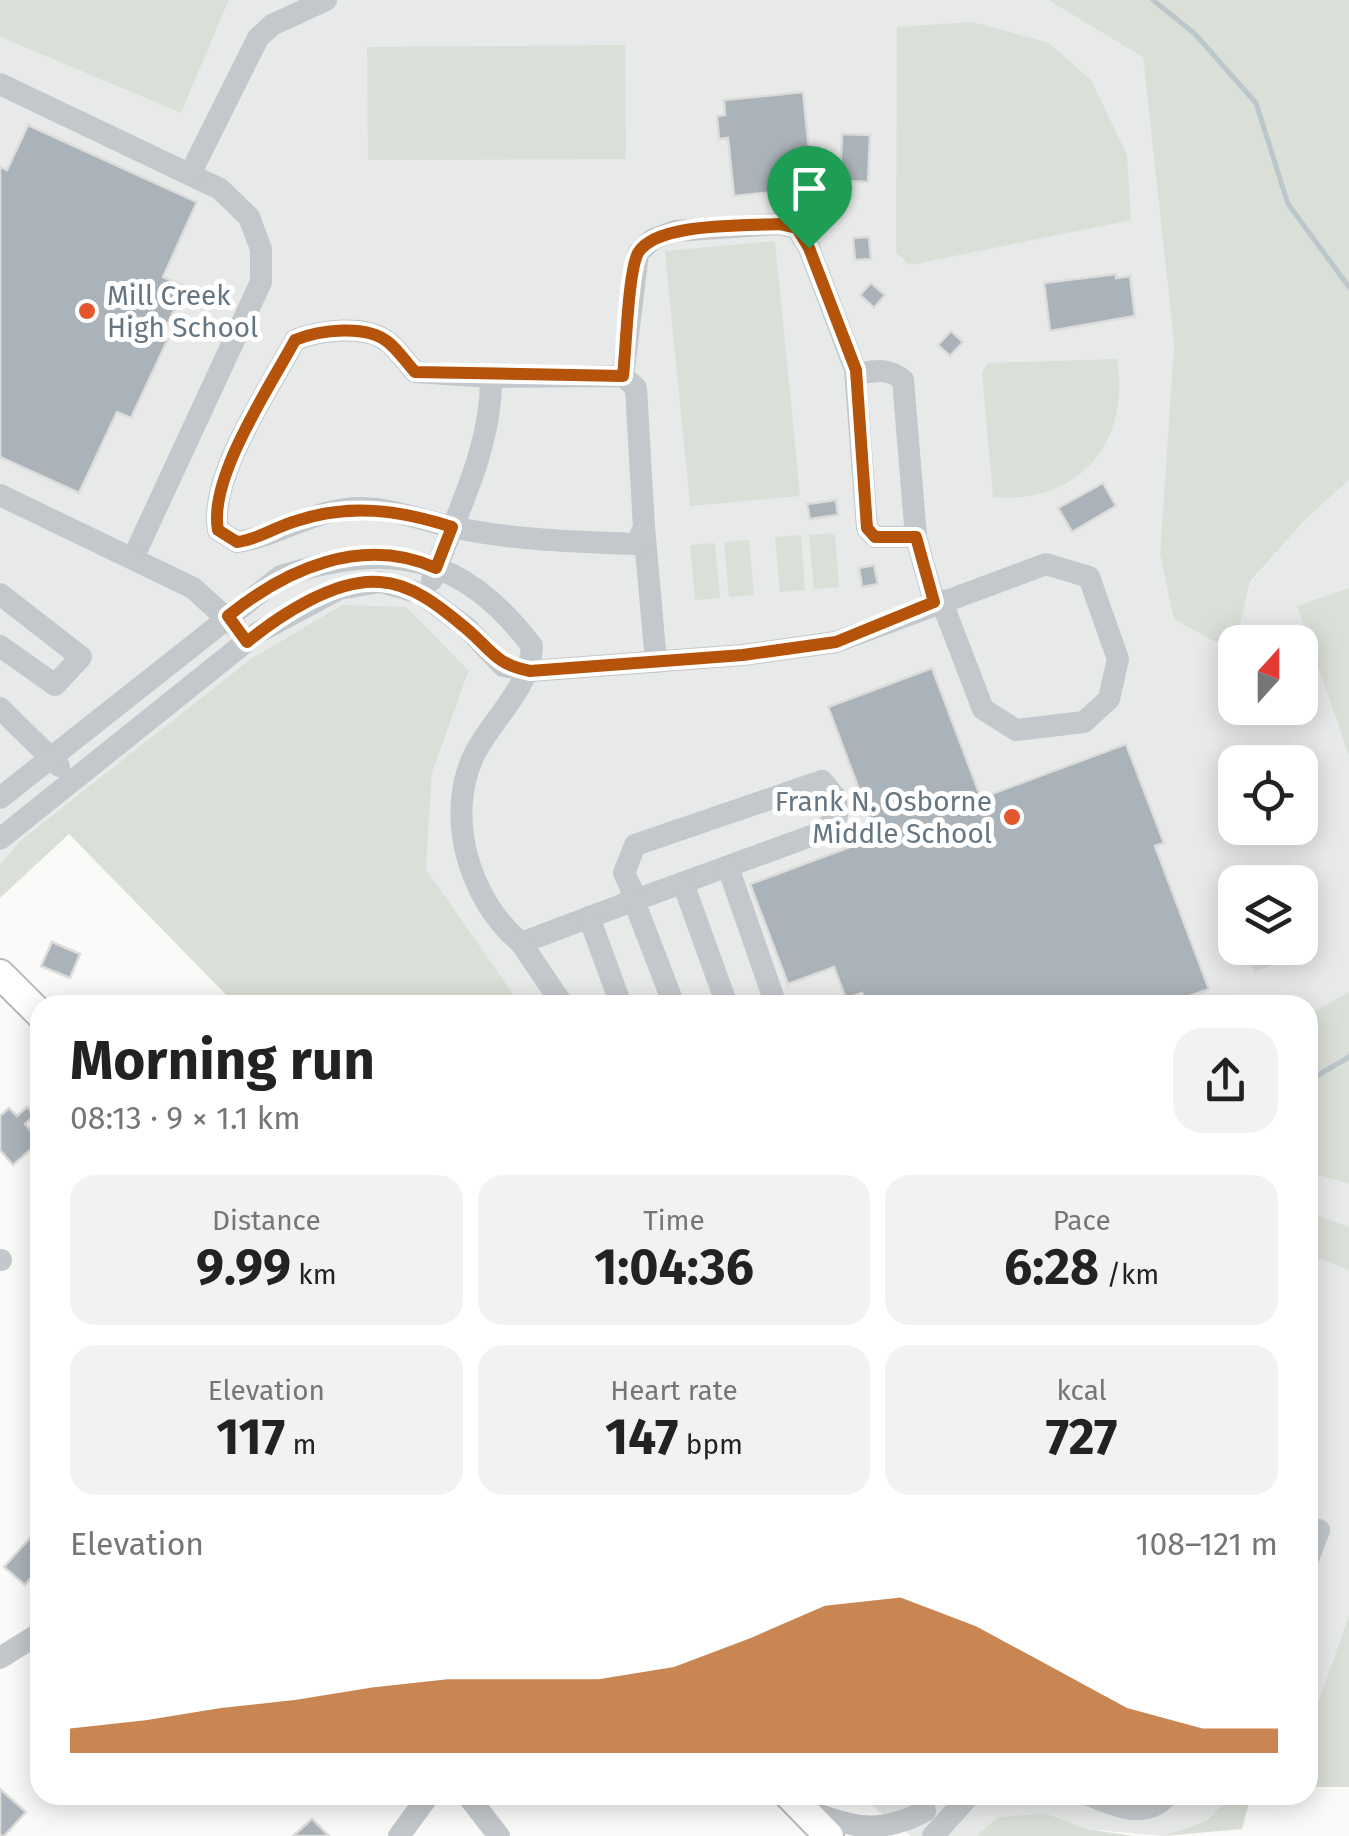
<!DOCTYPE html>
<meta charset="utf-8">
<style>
body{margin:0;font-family:"Fira Sans",sans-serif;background:#f2f2f2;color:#222;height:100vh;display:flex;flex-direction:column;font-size:38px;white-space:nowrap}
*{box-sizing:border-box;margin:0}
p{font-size:32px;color:#767676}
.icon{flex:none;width:55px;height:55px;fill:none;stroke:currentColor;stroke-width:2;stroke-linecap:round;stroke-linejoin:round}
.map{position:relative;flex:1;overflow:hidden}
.panel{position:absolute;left:30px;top:995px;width:1288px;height:810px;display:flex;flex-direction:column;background:#fff;border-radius:30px;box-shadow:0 5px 25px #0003}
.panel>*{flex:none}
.needle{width:65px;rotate:21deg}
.controls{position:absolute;left:1218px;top:625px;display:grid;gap:20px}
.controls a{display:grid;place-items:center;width:100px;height:100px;border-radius:20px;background:#fff;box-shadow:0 5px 25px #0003;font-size:50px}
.pin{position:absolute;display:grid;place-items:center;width:85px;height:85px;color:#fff;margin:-102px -42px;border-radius:50% 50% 50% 0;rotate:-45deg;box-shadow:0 0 10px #0007}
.pin .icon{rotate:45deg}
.round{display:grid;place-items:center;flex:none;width:105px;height:105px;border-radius:30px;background:#f2f2f2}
.headline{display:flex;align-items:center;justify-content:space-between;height:170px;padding:0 40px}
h1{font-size:55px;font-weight:700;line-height:75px}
.stats{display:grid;grid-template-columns:repeat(3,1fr);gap:15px;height:170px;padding:10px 40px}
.stats div{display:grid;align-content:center;border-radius:25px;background:#f2f2f2;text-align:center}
.stats b{font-size:50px;font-weight:700}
.stats small{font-size:28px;font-weight:400}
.stats p{font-size:28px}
.chart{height:280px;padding:20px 40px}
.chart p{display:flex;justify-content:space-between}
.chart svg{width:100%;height:180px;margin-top:10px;fill:#b45309;opacity:.7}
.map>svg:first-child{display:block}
.built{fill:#e8e9e9;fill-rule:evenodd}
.green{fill:#dadfd7}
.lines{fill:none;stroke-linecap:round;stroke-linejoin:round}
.stream{stroke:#bbc7cb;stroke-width:5}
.building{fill:#aab3b9;stroke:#dcdcda;stroke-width:2.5}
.major-casing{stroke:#b5babe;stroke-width:32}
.minor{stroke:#c3c8cc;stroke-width:22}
.major{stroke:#fff;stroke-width:28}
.route-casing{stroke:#fff;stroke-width:20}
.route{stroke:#b45309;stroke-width:12}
.poi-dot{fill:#e4572e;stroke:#fff;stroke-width:4}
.labels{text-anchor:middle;stroke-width:10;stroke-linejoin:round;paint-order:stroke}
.poi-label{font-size:28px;fill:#657683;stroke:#fff;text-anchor:start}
</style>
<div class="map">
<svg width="1349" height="1836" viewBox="0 0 1349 1836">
<rect width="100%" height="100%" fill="#fafaf8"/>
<!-- built -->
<g class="built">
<path d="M229,0H1048L1143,56L1174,344L1160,554L1234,651L1235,647V708H1300V642H1236L1250,583L1305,520L1349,480V992L1308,1015V1005H521L426,869L432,773L469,672L20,841L0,865V37L181,113ZM1235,762H1300V828H1235ZM1235,882H1300V948H1235Z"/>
<path d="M1318,1175L1349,1184V1615L1314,1714L1308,1721V1180Z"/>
<path d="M858,1795H1232L1206,1821L1163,1836L1086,1829L1045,1813L998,1817L976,1836H911Z"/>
</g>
<!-- green -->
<g class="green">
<path d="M0,0H229L181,113L0,37Z"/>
<path d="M1048,0H1349V480L1305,520L1250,582L1234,652L1174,619L1160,554L1174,344L1143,57Z"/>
<path d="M973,22L1049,43L1091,80L1127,155L1131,220L910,265L896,253L897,27Z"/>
<path d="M625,45L626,159L368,160L367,47Z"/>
<path d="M775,241L800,496L690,506L665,251Z"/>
<path d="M1117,359C1131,443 1078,505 993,497L982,372L988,363Z"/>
<path d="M835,533L839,587L814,589L809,535Z"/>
<path d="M801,535L805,590L780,592L775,537Z"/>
<path d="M749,540L754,595L729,597L724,542Z"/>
<path d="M715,543L720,598L695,600L690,545Z"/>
<path d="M1349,588V755L1297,606Z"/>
<path d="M342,605L406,607L469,671L432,773L426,869L521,1005H236L69,834L0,898V865L20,841L251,659Z"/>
<path d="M1300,903L1317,949L1254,972L1245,948H1300Z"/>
<path d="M1349,992V1184L1318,1175L1308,1180V1015Z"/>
<path d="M1308,1212L1349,1227V1270L1308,1254Z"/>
<path d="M1349,1615V1787H1308V1721L1314,1714Z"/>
<path d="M1232,1795H1251L1242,1829L1163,1836L1206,1821Z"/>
<path d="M1045,1813L1086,1829L1134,1836H976L998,1817Z"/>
</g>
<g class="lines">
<!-- stream -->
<g class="stream">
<path d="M1153,0L1195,34L1256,103L1288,204L1349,287"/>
<path d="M1308,1081L1349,1057"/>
</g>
</g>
<!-- building -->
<g class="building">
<path d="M803,92L813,188L734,196L728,138L719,139L717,116L725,115L724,100Z"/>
<path d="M28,125L197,202L163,277L185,286L162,336L168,339L131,418L117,412L79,493L0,457V167L7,170Z"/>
<path d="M842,134L870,135L868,182L840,181Z"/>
<path d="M869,237L871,259L855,260L853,238Z"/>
<path d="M1116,274V278L1130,276L1135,316L1050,331L1044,283Z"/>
<path d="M871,283L885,295L874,308L860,295Z"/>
<path d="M951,331L963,342L950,356L938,345Z"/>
<path d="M1103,483L1116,506L1072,532L1058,508Z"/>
<path d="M836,500L838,515L810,519L807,504Z"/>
<path d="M874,565L878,584L862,587L859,568Z"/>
<path d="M932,668L981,798L1126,744L1164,843L1155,846L1209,989L1187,997L1190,1005H866L862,993L846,999L834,967L788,984L750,884L877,837L828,707Z"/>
<path d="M52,942L80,954L70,978L41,966Z"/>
<path d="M27,1107L35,1115L25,1124L40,1141L13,1165L0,1150V1116L9,1108L17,1116Z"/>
<path d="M31,1537L40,1545V1567L25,1585L4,1567Z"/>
<path d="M0,1789L26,1812L4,1836H0Z"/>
<path d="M312,1819L329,1836H293Z"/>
</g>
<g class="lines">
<!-- major casing -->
<g class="major-casing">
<g id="major">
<path d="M0,974L40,1014"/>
<path d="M789,1795L829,1836"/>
</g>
</g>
<!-- minor -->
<g class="minor">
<path d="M0,84L220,189L249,217L261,249V282L133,558"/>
<path d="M190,174L258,38L272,25L326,0"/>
<path d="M856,374C874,371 888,367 903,380L916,537"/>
<path d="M623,376L638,253L653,239L675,231L779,224L797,228L809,248L855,369L867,528L875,537H916L934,602"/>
<path d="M0,495L193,588L236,627"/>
<path d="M644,527L656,662"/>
<path d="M432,580C456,514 492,448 491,377L415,372C406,362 398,350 388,342C366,324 320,330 295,340C270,388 208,477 218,530L237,542C280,536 317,507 362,508C394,509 422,520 452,527C512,540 576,542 637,544L644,527L636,388L623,376L491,377"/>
<path d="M0,594L81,657L55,685L0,646"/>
<path d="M0,708L59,766"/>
<path d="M0,798L281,576C390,541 461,553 532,646C530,689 494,716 475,753C444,815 469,900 521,943L627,903L633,892L624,873L635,845L822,781L836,798L837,816L822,832L627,903"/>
<path d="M0,839L257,633L339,589L380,582L420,593L466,627L503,666L531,671L743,655L836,642L1046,564L1089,577L1118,659L1109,699L1084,722L1016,730L983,709L941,600"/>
<path d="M728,867L776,1005"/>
<path d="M683,883L727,1005"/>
<path d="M634,901L674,1005"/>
<path d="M589,917L621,1005"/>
<path d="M521,943L563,1005"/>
<path d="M0,1260H1"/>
<path d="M1308,1559L1319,1530"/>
<path d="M0,1658L40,1633"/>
<path d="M467,1795L499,1836"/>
<path d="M1088,1795C1115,1805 1145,1821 1168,1795"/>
<path d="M805,1810C854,1827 878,1836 925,1811"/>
<path d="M399,1836L429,1795"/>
<path d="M933,1836L970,1795"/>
</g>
<!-- major -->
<use href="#major" class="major"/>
</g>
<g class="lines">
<!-- route casing -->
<g class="route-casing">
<path id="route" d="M779,224L797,228L809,248L856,370L867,528L875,537H916L934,602L836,642L743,655L530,671C493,664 490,647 462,625C439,606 412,584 380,582C336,578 280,615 247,642L228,616C286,569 362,535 436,568L452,527C399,510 350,503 296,521C275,527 260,539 237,542L218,530C208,478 270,387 295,340C319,330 366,324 388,342C398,350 406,362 415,372L623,376C626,351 628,272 638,253C656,222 746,226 779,224Z"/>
</g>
<!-- route -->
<use href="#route" class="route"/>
</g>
<!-- markers -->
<g class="poi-dot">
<circle cx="87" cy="311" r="10"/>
<circle cx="1012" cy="817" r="10"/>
</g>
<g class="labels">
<!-- poi labels -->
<g class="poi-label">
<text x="107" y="305">Mill Creek<tspan x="107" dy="32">High School</tspan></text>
<text x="992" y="811" text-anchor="end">Frank N. Osborne<tspan x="992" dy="32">Middle School</tspan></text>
</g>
</g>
</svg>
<div class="controls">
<a><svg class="needle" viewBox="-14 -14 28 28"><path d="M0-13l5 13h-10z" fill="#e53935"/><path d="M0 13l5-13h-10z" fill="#767676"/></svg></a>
<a><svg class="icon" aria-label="locate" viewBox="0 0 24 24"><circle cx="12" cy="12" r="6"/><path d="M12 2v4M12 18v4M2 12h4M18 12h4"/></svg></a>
<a><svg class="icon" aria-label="layers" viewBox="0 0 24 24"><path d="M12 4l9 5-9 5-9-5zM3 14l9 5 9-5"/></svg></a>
</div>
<div class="pin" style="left:809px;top:248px;background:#1e9e55"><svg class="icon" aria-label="arrive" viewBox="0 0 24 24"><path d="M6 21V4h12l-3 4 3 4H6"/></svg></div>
<section class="panel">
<div class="headline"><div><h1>Morning run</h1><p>08:13 · 9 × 1.1 km</p></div><a class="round"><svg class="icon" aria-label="share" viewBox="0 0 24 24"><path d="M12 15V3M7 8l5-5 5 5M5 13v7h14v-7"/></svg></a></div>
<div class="stats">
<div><p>Distance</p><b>9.99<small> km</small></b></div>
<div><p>Time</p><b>1:04:36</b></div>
<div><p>Pace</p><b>6:28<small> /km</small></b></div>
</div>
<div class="stats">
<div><p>Elevation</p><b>117<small> m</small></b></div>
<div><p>Heart rate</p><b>147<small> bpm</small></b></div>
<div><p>kcal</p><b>727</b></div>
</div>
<div class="chart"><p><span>Elevation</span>108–121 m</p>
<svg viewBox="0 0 160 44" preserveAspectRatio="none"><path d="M0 44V38L10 36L20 33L30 31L40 28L50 26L60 26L70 26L80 23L90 16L100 8L110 6L120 13L130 23L140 33L150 38L160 38V44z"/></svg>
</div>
</section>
</div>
